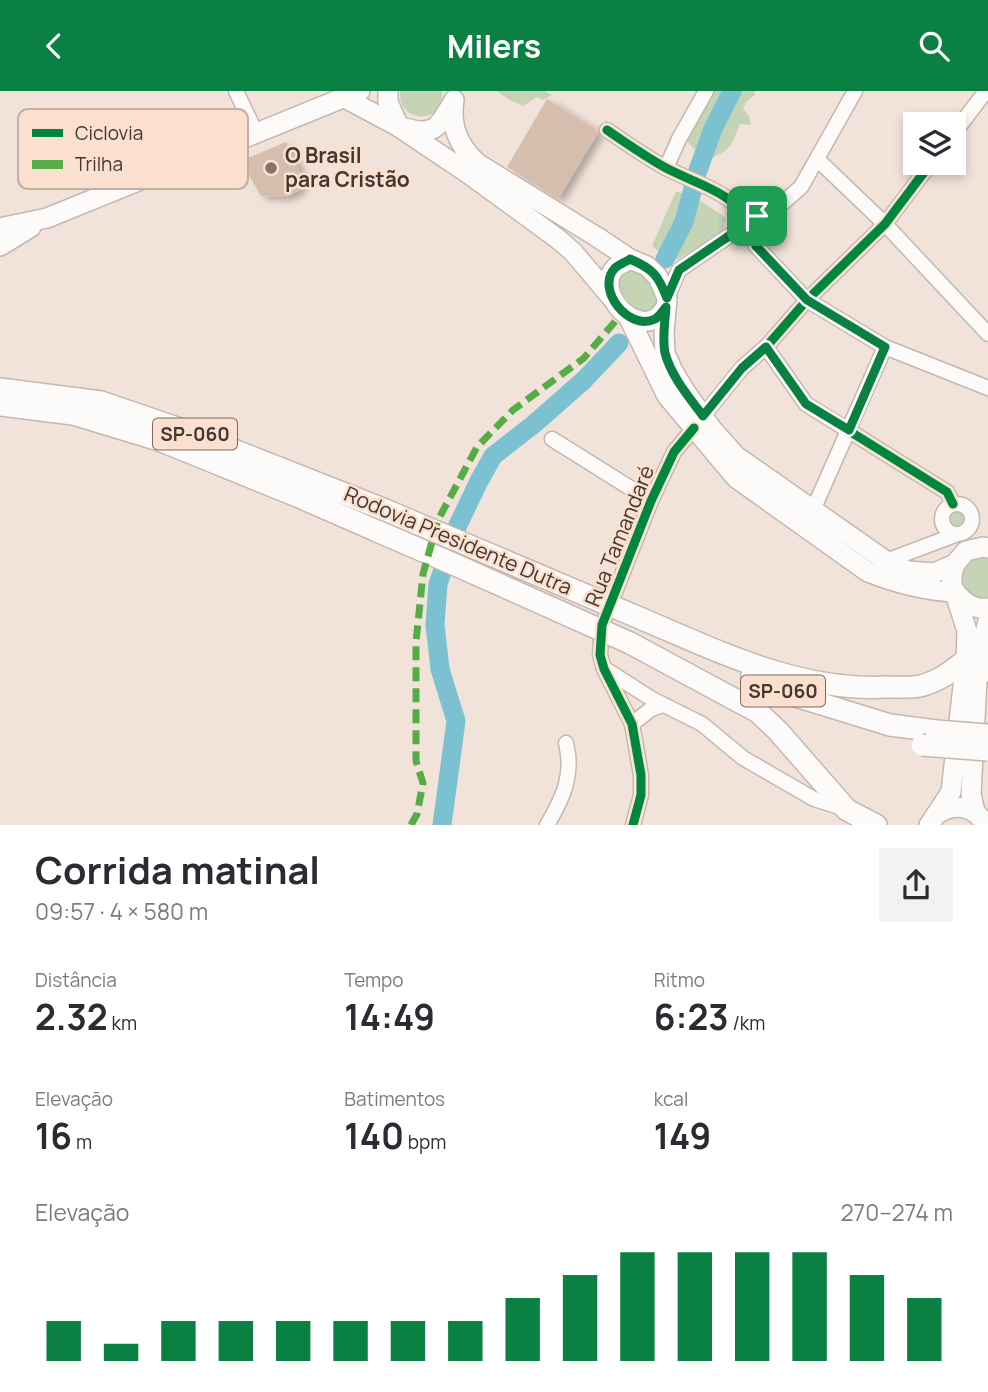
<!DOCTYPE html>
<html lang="pt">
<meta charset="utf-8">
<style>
body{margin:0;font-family:Manrope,sans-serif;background:#f2f2f3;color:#2b2b33;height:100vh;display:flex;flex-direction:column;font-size:26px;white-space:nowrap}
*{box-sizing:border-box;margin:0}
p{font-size:23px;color:#7c7c81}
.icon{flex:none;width:38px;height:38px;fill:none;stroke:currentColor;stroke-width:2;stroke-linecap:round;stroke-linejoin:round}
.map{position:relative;height:734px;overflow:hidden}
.panel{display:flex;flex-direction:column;background:#fff;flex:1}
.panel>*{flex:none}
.fabs{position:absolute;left:903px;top:21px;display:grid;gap:14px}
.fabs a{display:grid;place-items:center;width:63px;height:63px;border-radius:0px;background:#fff;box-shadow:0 4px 10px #0003;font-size:35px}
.pin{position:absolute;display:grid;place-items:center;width:60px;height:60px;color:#fff;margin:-30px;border-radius:14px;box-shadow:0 4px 10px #0006}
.round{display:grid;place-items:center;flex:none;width:74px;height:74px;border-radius:0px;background:#f2f2f3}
.head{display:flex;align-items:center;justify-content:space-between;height:119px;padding:0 35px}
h1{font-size:38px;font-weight:700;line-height:52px}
.stats{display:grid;grid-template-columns:repeat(3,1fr);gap:10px;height:119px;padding:7px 35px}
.stats div{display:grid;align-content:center}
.stats b{font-size:35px;font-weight:700}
.stats small{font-size:19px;font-weight:400}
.stats p{font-size:19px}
.chart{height:196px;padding:14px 35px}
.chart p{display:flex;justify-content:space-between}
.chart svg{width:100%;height:126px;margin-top:7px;stroke:#0b8043;stroke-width:6}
header{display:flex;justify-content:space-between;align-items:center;height:91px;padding:0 35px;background:#0b8043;color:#fff;font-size:32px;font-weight:700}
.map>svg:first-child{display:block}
.green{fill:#c4d4b4}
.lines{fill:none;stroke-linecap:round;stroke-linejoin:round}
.river{stroke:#7cc1d2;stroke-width:19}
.building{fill:#d5bead;filter:url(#shadow)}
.minor-casing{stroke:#c3b7b0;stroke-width:17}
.major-casing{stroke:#c3b7b0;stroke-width:22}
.highway-casing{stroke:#c3b7b0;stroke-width:24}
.minor{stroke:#fdfbf9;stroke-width:14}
.major{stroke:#fdfbf9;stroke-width:19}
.highway{stroke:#fdfbf9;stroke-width:21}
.highway-bridge-casing{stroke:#c3b7b0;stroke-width:24;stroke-linecap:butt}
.highway-bridge{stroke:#fdfbf9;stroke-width:21}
.quiet{stroke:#56ac45;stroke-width:7;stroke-dasharray:14 7;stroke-linecap:butt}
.cycleway-casing{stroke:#fce0cf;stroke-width:13}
.cycleway{stroke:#00873e;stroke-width:9}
.route-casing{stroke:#fff;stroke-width:14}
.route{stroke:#0b8043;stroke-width:9}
.poi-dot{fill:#80746c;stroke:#fce0cf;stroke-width:2.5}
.labels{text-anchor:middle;stroke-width:5;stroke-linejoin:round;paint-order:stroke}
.shield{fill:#fce0cf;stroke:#7a6a60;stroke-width:2}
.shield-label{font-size:19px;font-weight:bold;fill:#433831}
.poi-label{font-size:21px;font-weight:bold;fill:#433831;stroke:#fce0cf;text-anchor:start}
.street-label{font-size:21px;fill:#433831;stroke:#fce0cf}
.key{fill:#fce0cf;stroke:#c4aea0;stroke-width:2}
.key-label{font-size:19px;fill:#433831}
</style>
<header><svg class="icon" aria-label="back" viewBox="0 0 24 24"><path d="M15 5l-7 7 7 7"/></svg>Milers<svg class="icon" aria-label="search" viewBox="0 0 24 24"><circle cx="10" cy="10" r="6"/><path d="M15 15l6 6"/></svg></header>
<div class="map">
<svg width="988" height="734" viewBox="0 0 988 734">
<defs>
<filter id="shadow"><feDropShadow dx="6" dy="3.5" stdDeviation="3.5" flood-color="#0004"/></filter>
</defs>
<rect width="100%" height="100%" fill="#f2e3da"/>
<!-- green -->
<g class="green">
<path d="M400,0H442C445,34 398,34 400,0Z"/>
<path d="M497,0H545L552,4L543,9L537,6L523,15L508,8Z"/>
<path d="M710,0H755V4L746,11L743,18L749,25L751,34L740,33C732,53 731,60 710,67L702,57L694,58L688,51L685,44Z"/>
<path d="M676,100L702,111L726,127L722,142L673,171L652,155Z"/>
<path d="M628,178C649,183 673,212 643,222C631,216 625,207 618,195L621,182Z"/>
<circle cx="956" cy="428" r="11"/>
<path d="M988,462V512L961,501C958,468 957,472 988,462Z"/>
</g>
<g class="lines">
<!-- river -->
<g class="river">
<path d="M665,168L684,131L697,82L713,38L732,0"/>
<path d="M442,734L456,630L440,578L435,534L438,493L458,434L479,390L493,365L534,333L584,289L619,252"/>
</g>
</g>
<!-- building -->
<g class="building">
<path d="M547,8L598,40V42L558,108L507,76Z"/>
<path d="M286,51L301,83L300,99L286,106L261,105L241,70Z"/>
</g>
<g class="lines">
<!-- minor casing -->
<g class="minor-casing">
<g id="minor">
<path d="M236,0L256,42"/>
<path d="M607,39C626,52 646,66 666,77C697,93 720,97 746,123"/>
<path d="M954,42L986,0"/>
<path d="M817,68L885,133L988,243"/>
<path d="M666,77L679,48L706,0"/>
<path d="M759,128L777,117L801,96L855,0"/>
<path d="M750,140L756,155L807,209L885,256L988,297"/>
<path d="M667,207L679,179L742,136"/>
<path d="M766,256L806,313L947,401L953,413"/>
<path d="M703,325L742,277L766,256L807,209L885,133L931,72"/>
<path d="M552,348L651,410"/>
<path d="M817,410L885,256"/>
<circle cx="957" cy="428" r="15"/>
<path d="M886,470L955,444"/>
<path d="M605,578L652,608L702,633L743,667L814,708L843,717"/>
<path d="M632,633L651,618L663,614"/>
<path d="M547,734C563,707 574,684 566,652"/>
<path d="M633,734L641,704V684L632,633L604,578L600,564L602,534L651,410L674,361L694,337"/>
</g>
</g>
<!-- major casing -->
<g class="major-casing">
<g id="major">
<path d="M388,0V11L399,36"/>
<path d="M343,6L399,36L469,83L558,148L573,161L612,207"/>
<path d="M454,9C450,35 458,54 477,72L597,146L630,168L647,175L658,186L667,207L664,242L665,262L673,280L685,300L712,338L736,365L886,470L908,480L934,482L955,473"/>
<path d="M405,37C434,45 438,37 452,13"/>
<path d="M0,137L47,127L360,0"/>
<path d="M0,155L31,136"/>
<path d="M630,168C626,171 619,173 615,177C595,198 629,241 655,228C659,226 663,221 666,216"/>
<path d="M628,225L667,305L736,387L868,481C896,492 925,500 955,501"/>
<path d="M956,502C965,512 974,519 988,517"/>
<path d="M975,721L971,703L978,570L988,530"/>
<path d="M937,723C954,712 975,714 985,734"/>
<path d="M929,734L951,701L966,569L967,540L952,493V483L955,473L966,460L983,456L988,457"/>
</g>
</g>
<!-- highway casing -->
<g class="highway-casing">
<g id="highway">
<path d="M0,298L101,311L183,339L383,418"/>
<path d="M0,314L73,323L159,349L297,405L377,440"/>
<path d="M642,528C720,561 800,601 887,596C898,596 910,597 920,595C938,591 952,580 966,569"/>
<path d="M630,552L758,621L778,640L847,719L876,734"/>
<path d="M978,570L988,580"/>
<path d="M752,584L789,603L890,634L936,640"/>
</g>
</g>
<!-- minor -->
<use href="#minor" class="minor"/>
<!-- major -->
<use href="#major" class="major"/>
<!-- highway -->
<use href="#highway" class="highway"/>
<!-- highway-bridge casing -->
<g class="highway-bridge-casing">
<g id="highway-bridge">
<path d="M383,418L642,528"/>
<path d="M377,440L451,472L630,552"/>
<path d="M936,640L988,644"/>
<path d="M922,654L988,659"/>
</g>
</g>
<!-- highway-bridge -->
<use href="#highway-bridge" class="highway-bridge"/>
<!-- quiet -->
<path class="quiet" d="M411,734L417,723L423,692L416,670V551L423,483L438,429L477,356L513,319L584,267L624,220"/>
<!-- cycleway casing -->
<g class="cycleway-casing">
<g id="cycleway">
<path d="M607,39C626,52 646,66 666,77C697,93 720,97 746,123"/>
<path d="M766,256L806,313L947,401L953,413"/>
<path d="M703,325L742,277L766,256L807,209L885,133L931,72"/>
<path d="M633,734L641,704V684L632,633L604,578L600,564L602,534L651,410L674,361L694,337"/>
</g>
</g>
<!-- cycleway -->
<use href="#cycleway" class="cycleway"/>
</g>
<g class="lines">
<!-- route casing -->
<g class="route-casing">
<path id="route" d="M752,122L757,125L760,130L756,138L750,140L756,155L807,209L885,256L849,339L806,313L766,256L742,277L703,325C689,306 671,285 665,262C662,248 665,231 666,216C663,220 659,226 655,228C629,241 595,198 615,177C619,173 626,171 630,168C653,178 658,184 667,207L679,179L742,136V127L746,123Z"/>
</g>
<!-- route -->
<use href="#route" class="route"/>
</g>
<!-- markers -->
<circle class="poi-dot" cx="271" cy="77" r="7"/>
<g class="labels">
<!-- shield labels -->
<g class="shield">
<rect x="153" y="327.5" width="84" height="31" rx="5"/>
<rect x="741" y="584.5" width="84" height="31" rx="5"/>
</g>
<g class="shield-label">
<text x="195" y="350">SP-060</text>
<text x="783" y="607">SP-060</text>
</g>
<!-- poi labels -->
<g class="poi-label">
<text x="285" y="72">O Brasil<tspan x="285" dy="24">para Cristão</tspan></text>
</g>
<!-- street labels -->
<g class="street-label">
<text transform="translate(620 445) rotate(-68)" y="7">Rua Tamandaré</text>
<text transform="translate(458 450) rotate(23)" y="7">Rodovia Presidente Dutra</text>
</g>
</g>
<!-- legend -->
<rect x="18" y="18" width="230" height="80" rx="10" class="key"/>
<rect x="32" y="38" width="31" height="8" fill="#00873e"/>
<rect x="32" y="69" width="31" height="9" fill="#56ac45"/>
<g class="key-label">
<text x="75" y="49">Ciclovia</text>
<text x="75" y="80">Trilha</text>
</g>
</svg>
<div class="fabs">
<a><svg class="icon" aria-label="layers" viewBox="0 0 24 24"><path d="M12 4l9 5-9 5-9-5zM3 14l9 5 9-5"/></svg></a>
</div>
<div class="pin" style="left:757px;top:125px;background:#1e9e55"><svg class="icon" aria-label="arrive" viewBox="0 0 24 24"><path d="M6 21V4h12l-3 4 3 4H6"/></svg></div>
</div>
<section class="panel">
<div class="head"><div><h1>Corrida matinal</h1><p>09:57 · 4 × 580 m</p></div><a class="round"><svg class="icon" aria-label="share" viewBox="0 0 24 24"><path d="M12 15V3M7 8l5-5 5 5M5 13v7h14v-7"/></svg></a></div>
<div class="stats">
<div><p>Distância</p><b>2.32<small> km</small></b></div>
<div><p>Tempo</p><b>14:49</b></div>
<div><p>Ritmo</p><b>6:23<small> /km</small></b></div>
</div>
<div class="stats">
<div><p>Elevação</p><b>16<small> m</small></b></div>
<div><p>Batimentos</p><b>140<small> bpm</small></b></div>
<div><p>kcal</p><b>149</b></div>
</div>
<div class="chart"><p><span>Elevação</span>270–274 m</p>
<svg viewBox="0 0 160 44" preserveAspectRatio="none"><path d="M5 44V30M15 44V38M25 44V30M35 44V30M45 44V30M55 44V30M65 44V30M75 44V30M85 44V22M95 44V14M105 44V6M115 44V6M125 44V6M135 44V6M145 44V14M155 44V22"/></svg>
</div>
</section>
